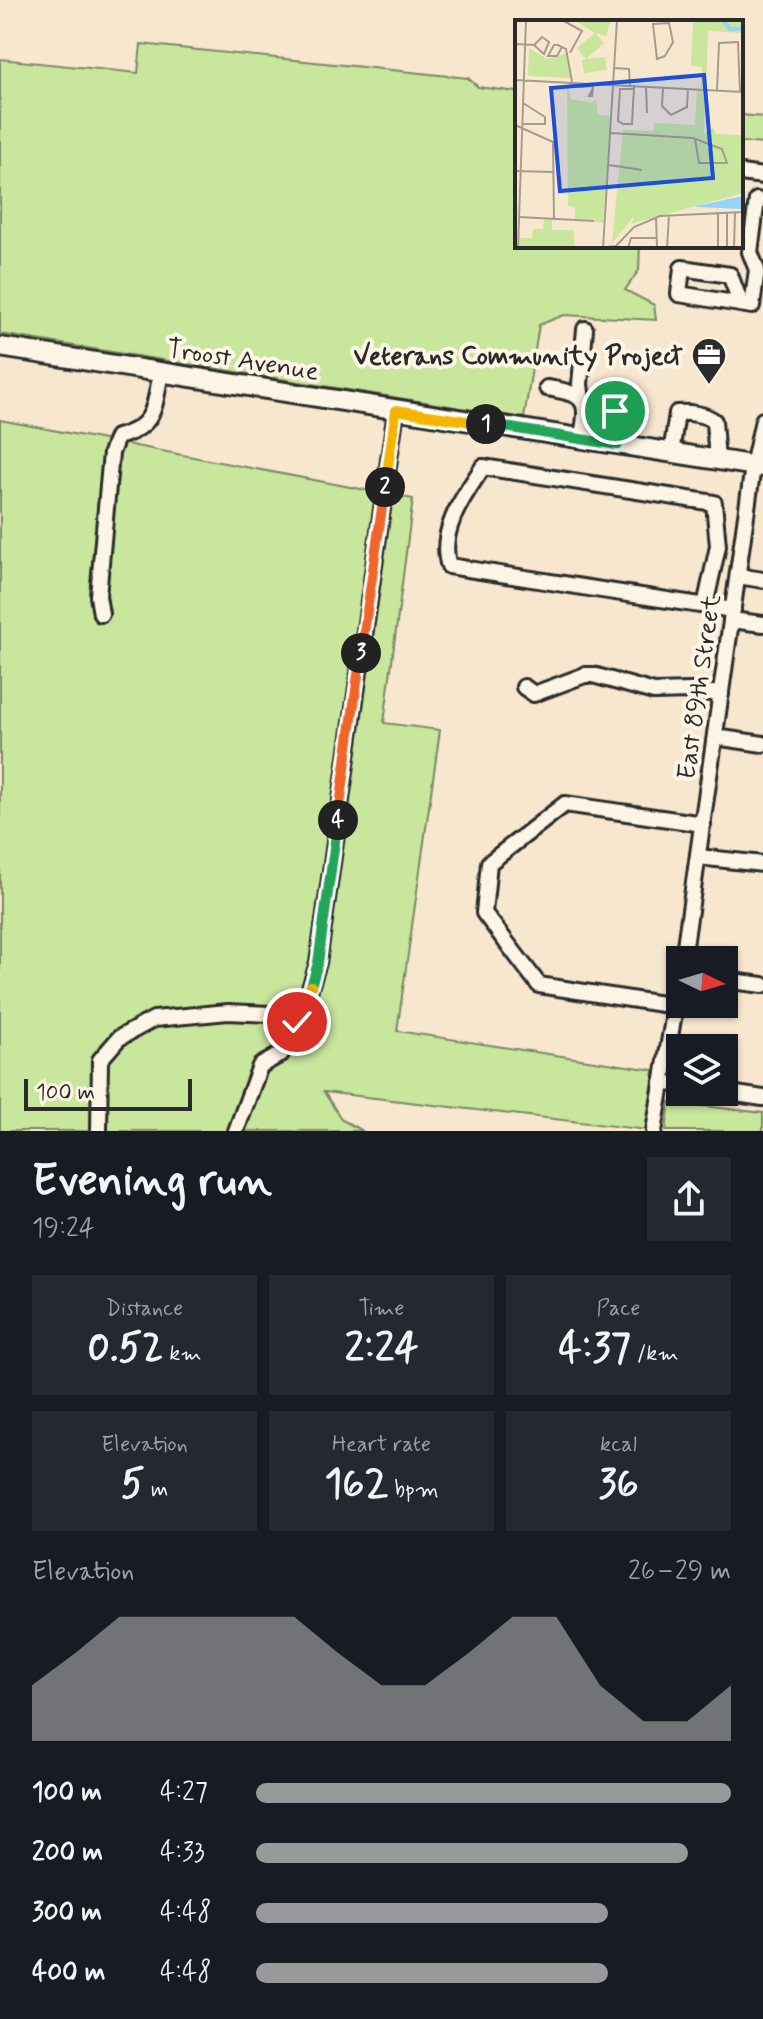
<!DOCTYPE html>
<meta charset="utf-8">
<style>
body{margin:0;font-family:Mynerve,sans-serif;background:#242831;color:#f1f3f6;height:100vh;display:flex;flex-direction:column;font-size:30px;white-space:nowrap}
*{box-sizing:border-box;margin:0}
p{font-size:26px;color:#9ea1a6}
.icon{flex:none;width:44px;height:44px;fill:none;stroke:currentColor;stroke-width:2;stroke-linecap:round;stroke-linejoin:round}
.map{position:relative;height:1131px;overflow:hidden}
.details{display:flex;flex-direction:column;background:#171b24;flex:1}
.details>*{flex:none}
.needle{width:52px;rotate:95deg}
.controls{position:absolute;left:666px;top:946px;display:grid;gap:16px}
.controls a{display:grid;place-items:center;width:72px;height:72px;border-radius:0px;background:#171b24;box-shadow:0 2px 6px #0004;font-size:40px}
.scale{position:absolute;left:24px;bottom:20px;width:168px;box-sizing:border-box;padding-left:8px;border:4px solid #2b2b2b;border-top:0;font-size:22px;line-height:28px;white-space:nowrap;color:#2b2b2b;-webkit-text-stroke:6px #fcf5e5;paint-order:stroke}
.pin{position:absolute;display:grid;place-items:center;width:68px;height:68px;color:#fff;margin:-34px;border:4px solid #fff;border-radius:50%;box-shadow:0 2px 8px #0007}
.km{position:absolute;width:40px;height:40px;margin:-20px;border-radius:50%;background:#222;color:#fff;font-size:22px;line-height:40px;text-align:center}
.round{display:grid;place-items:center;flex:none;width:84px;height:84px;border-radius:0px;background:#242831}
.summary{display:flex;align-items:center;justify-content:space-between;height:136px;padding:0 32px}
h1{font-size:44px;font-weight:800;line-height:60px}
.metrics{display:grid;grid-template-columns:repeat(3,1fr);gap:12px;height:136px;padding:8px 32px}
.metrics div{display:grid;align-content:center;border-radius:0px;background:#242831;text-align:center}
.metrics b{font-size:40px;font-weight:800}
.metrics small{font-size:22px;font-weight:400}
.metrics p{font-size:22px}
.chart{height:224px;padding:16px 32px}
.chart p{display:flex;justify-content:space-between}
.chart svg{width:100%;height:144px;margin-top:8px;fill:#98999b;opacity:.7}
ul{padding:0 32px;list-style:none;font-size:26px}
li{display:grid;grid-template-columns:128px 96px 1fr;align-items:center;height:60px}
li i{height:20px;border-radius:10px;background:#98999b}
.map>svg:first-child{display:block}
.green{fill:#c9e69d;stroke:#7a8864;stroke-width:2}
.lines{fill:none;stroke-linecap:round;stroke-linejoin:round}
.minor-casing{stroke:#2b2b2b;stroke-width:20}
.major-casing{stroke:#2b2b2b;stroke-width:24}
.minor{stroke:#fcf5e5;stroke-width:14}
.major{stroke:#fcf5e5;stroke-width:18}
.split-1-casing{stroke:#fff;stroke-width:16}
.split-2-casing{stroke:#fff;stroke-width:16}
.split-3-casing{stroke:#fff;stroke-width:16}
.split-4-casing{stroke:#fff;stroke-width:16}
.split-5-casing{stroke:#fff;stroke-width:16}
.split-6-casing{stroke:#fff;stroke-width:16}
.split-1{stroke:#22a559;stroke-width:10}
.split-2{stroke:#f5b400;stroke-width:10}
.split-3{stroke:#f0652b;stroke-width:10}
.split-4{stroke:#f0652b;stroke-width:10}
.split-5{stroke:#22a559;stroke-width:10}
.split-6{stroke:#f5b400;stroke-width:10}
.labels{text-anchor:middle;stroke-width:8;stroke-linejoin:round;paint-order:stroke}
.poi-label{font-size:26px;font-weight:bold;fill:#2b2b2b;stroke:#fcf5e5;text-anchor:end}
.street-label{font-size:26px;fill:#2b2b2b;stroke:#fcf5e5}
.inset-river{fill:none;stroke:#96d4f7;stroke-width:4}
.inset-road{fill:none;stroke:#a59c8d;stroke-width:2}
.view{fill:#1d4ed8;fill-opacity:0.15;stroke:#1d4ed8;stroke-width:4}
.inset-edge{fill:none;stroke:#2b2b2b;stroke-width:4}
</style>
<div class="map">
<svg width="763" height="1131" viewBox="0 0 763 1131">
<rect width="100%" height="100%" fill="#f7e7cf"/>
<filter id="ink" filterUnits="userSpaceOnUse"><feTurbulence type="fractalNoise" baseFrequency=".0125" numOctaves="2"/><feDisplacementMap in="SourceGraphic" scale="16" xChannelSelector="R" yChannelSelector="G"/><feConvolveMatrix kernelMatrix="1 2 1 2 8 2 1 2 1" color-interpolation-filters="sRGB"/></filter>
<g filter="url(#ink)">
<!-- green -->
<g class="green">
<path d="M141,44L468,78L478,87L517,92V246H640L639,270L625,290L654,305L656,320L564,315L539,325L524,418L0,334V59L138,73Z"/>
<path d="M741,115L763,117V144L741,142Z"/>
<path d="M0,420L413,499L384,723L440,730L397,1031L654,1070L647,1130L324,1092L342,1120L363,1131H0Z"/>
<path d="M670,1102L763,1113V1131H666Z"/>
</g>
<g class="lines">
<!-- minor casing -->
<g class="minor-casing">
<g id="minor">
<path d="M741,173L763,176"/>
<path d="M741,304L730,275L682,268L679,294L752,306L757,270L750,252L757,200"/>
<path d="M585,329L580,384L582,401L612,405L618,420V445"/>
<path d="M547,388C587,394 590,401 581,440"/>
<path d="M671,454L677,413C689,412 705,414 714,421L717,460"/>
<path d="M738,576L763,580"/>
<path d="M705,606L718,546L714,503L483,467C465,494 437,532 449,566C544,581 638,596 733,610"/>
<path d="M101,614L98,596L111,453L117,437C156,427 154,407 161,372"/>
<path d="M731,620L763,624"/>
<path d="M524,687L534,694L585,675H593L654,692L691,691L721,694"/>
<path d="M715,737L763,744"/>
<path d="M698,857L763,864"/>
<path d="M683,960L753,466L763,420"/>
<path d="M724,980L763,985"/>
<path d="M675,1006L539,985L484,913L489,863L565,804L703,824"/>
<path d="M662,1082L680,1085"/>
<path d="M723,1092L763,1098"/>
<path d="M99,1131L100,1060L119,1038L154,1019L228,1012L269,1014L297,1022"/>
<path d="M236,1131L260,1066L281,1054L304,1007L318,963L396,410"/>
<path d="M654,1131L680,978"/>
</g>
</g>
<!-- major casing -->
<g class="major-casing">
<path id="major" d="M0,347L763,467"/>
</g>
<!-- minor -->
<use href="#minor" class="minor"/>
<!-- major -->
<use href="#major" class="major"/>
</g>
</g>
<g class="lines" filter="url(#ink)">
<!-- split-1 casing -->
<g class="split-1-casing">
<path id="split-1" d="M486,424L618,445V420L615,411"/>
</g>
<!-- split-2 casing -->
<g class="split-2-casing">
<path id="split-2" d="M385,487L396,410L486,424"/>
</g>
<!-- split-3 casing -->
<g class="split-3-casing">
<path id="split-3" d="M361,653L385,487"/>
</g>
<!-- split-4 casing -->
<g class="split-4-casing">
<path id="split-4" d="M338,820L361,653"/>
</g>
<!-- split-5 casing -->
<g class="split-5-casing">
<path id="split-5" d="M311,986L318,963L338,820"/>
</g>
<!-- split-6 casing -->
<g class="split-6-casing">
<path id="split-6" d="M297,1022L311,986"/>
</g>
<!-- split-1 -->
<use href="#split-1" class="split-1"/>
<!-- split-2 -->
<use href="#split-2" class="split-2"/>
<!-- split-3 -->
<use href="#split-3" class="split-3"/>
<!-- split-4 -->
<use href="#split-4" class="split-4"/>
<!-- split-5 -->
<use href="#split-5" class="split-5"/>
<!-- split-6 -->
<use href="#split-6" class="split-6"/>
</g>
<!-- icons -->
<defs>
<g id="office-pin" transform="scale(1.8)"><path d="M0 17L-7.5 6A9.5 9.5 0 1 1 7.5 6Z" fill="#2b2b2b" stroke="#fcf5e5"/><path d="M-6-3h4V-5.5h4V-3h4V5H-6ZM-1-4.5V-3h2v-1.5ZM-6 0V1H6V0Z" fill="#fff"/></g>
</defs>
<g fill-rule="evenodd">
<use href="#office-pin" x="709" y="355"/>
</g>
<g class="labels">
<!-- poi labels -->
<g class="poi-label">
<text x="683" y="364">Veterans Community Project</text>
</g>
<!-- street labels -->
<g class="street-label">
<text transform="translate(243 359) rotate(9)" y="9">Troost Avenue</text>
<text transform="translate(698 687) rotate(-82)" y="9">East 89th Street</text>
</g>
</g>
<!-- overview -->
<g transform="translate(515 20)">
<rect width="228" height="228" fill="#f7e7cf"/>
<path d="M59,0H96L91,16L80,13L89,23L71,39L90,37L92,50L69,53L67,40L71,39L62,28L80,13ZM178,0H228V13L193,11L191,68H186L187,47L176,46ZM14,28L32,39L52,33L55,58L13,56ZM52,62L56,79L77,83L81,79L83,95L96,96L88,203L60,199V187L53,186ZM182,70L190,71L189,114L198,108L201,114L228,115V173L116,204L120,195L97,223L108,110L138,111L139,103L180,105ZM29,199L37,200V210H58L60,228H4V218H17L18,209H28Z" fill="#c9e69d"/>
<path d="M228,176V189L181,187V186Z" fill="#96d4f7"/>
<path class="inset-river" d="M208,0L215,9H228"/>
<path class="inset-road" d="M47,0L67,11L55,33M154,3L158,22L150,36L142,39L138,4ZM0,24L19,25L29,34L34,22L27,17L19,25M47,27L42,36H33L39,25H43L51,29L57,62M100,48L114,49L115,65M0,60L228,72M131,66L132,93M64,67L78,66L77,76H74L78,68M148,67L147,86L156,95L172,87L173,68M119,69H105L103,101L108,104H117L118,84L119,69V65M202,70L204,23L223,22L225,72M7,104H30V97L8,83M0,105L38,122L39,199M96,113L178,118L207,129L212,143H184L180,119M94,145L127,150M0,151L38,152M203,192V228M4,197L79,201M141,197L142,228M3,228L11,0M80,228L101,226L119,207L145,196L228,192M88,228L102,0M113,228L116,218H142M152,228L154,195M212,228V192M219,228L220,192"/>
<path class="view" d="M189,55L198,158L45,171L36,68Z"/>
<rect width="228" height="228" class="inset-edge"/>
</g>
</svg>
<div class="controls">
<a><svg class="needle" viewBox="-14 -14 28 28"><path d="M0-13l5 13h-10z" fill="#e53935"/><path d="M0 13l5-13h-10z" fill="#9ea1a6"/></svg></a>
<a><svg class="icon" aria-label="layers" viewBox="0 0 24 24"><path d="M12 4l9 5-9 5-9-5zM3 14l9 5 9-5"/></svg></a>
</div>
<div class="scale">100 m</div>
<div class="pin" style="left:615px;top:411px;background:#1e9e55"><svg class="icon" aria-label="arrive" viewBox="0 0 24 24"><path d="M6 21V4h12l-3 4 3 4H6"/></svg></div>
<div class="pin" style="left:297px;top:1022px;background:#d93025"><svg class="icon" aria-label="check" viewBox="0 0 24 24"><path d="M5 12l5 5 9-10"/></svg></div>
<b class="km" style="left:486px;top:424px">1</b>
<b class="km" style="left:385px;top:487px">2</b>
<b class="km" style="left:361px;top:653px">3</b>
<b class="km" style="left:338px;top:820px">4</b>
</div>
<section class="details">
<div class="summary"><div><h1>Evening run</h1><p>19:24</p></div><a class="round"><svg class="icon" aria-label="share" viewBox="0 0 24 24"><path d="M12 15V3M7 8l5-5 5 5M5 13v7h14v-7"/></svg></a></div>
<div class="metrics">
<div><p>Distance</p><b>0.52<small> km</small></b></div>
<div><p>Time</p><b>2:24</b></div>
<div><p>Pace</p><b>4:37<small> /km</small></b></div>
</div>
<div class="metrics">
<div><p>Elevation</p><b>5<small> m</small></b></div>
<div><p>Heart rate</p><b>162<small> bpm</small></b></div>
<div><p>kcal</p><b>36</b></div>
</div>
<div class="chart"><p><span>Elevation</span>26–29 m</p>
<svg viewBox="0 0 160 44" preserveAspectRatio="none"><path d="M0 44V27L10 17L20 6L30 6L40 6L50 6L60 6L70 17L80 27L90 27L100 17L110 6L120 6L130 27L140 38L150 38L160 27V44z"/></svg>
</div>
<ul>
<li><b>100 m</b>4:27<i style="width:100%"></i></li>
<li><b>200 m</b>4:33<i style="width:91%"></i></li>
<li><b>300 m</b>4:48<i style="width:74%"></i></li>
<li><b>400 m</b>4:48<i style="width:74%"></i></li>
</ul>
</section>
